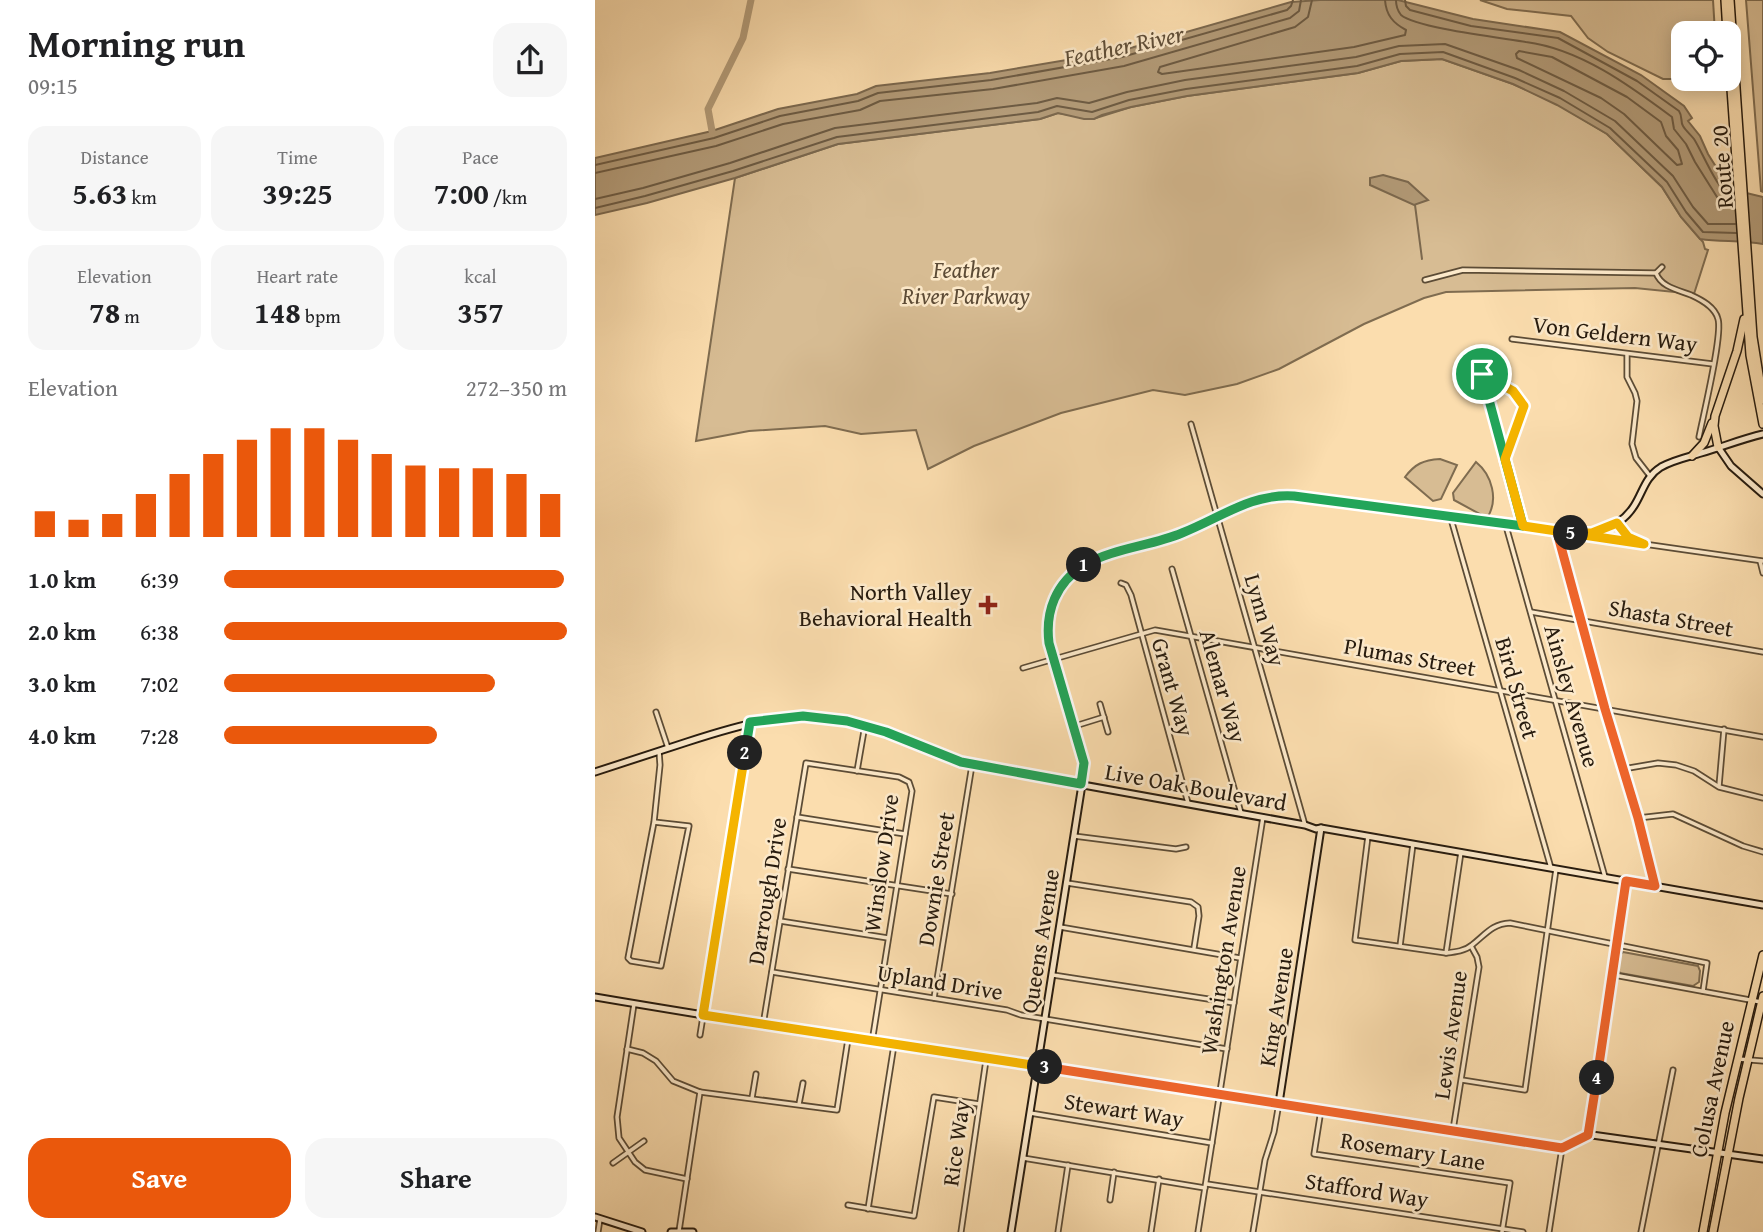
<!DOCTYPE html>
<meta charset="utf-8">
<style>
body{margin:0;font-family:"Gentium Book Plus",serif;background:#f6f6f6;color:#202124;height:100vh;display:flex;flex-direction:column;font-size:26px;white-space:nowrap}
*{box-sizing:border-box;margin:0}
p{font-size:23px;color:#757577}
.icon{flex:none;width:38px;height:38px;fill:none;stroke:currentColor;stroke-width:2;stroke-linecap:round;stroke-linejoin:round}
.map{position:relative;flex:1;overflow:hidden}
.drawer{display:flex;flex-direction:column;background:#fff;width:595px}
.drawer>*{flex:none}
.fabs{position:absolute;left:1076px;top:21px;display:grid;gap:14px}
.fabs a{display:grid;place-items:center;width:70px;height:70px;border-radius:14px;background:#fff;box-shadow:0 4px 18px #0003;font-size:35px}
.pin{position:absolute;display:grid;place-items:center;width:60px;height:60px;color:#fff;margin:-30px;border:4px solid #fff;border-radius:50%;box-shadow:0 2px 7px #0007}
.km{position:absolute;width:35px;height:35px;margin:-18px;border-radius:50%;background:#222;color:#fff;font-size:19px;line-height:35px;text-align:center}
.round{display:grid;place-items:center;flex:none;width:74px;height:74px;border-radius:21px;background:#f6f6f6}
.summary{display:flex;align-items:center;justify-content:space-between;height:119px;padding:0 28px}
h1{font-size:38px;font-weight:700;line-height:52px}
.figures{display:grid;grid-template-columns:repeat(3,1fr);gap:10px;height:119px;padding:7px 28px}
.figures div{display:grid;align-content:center;border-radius:18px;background:#f6f6f6;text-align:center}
.figures b{font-size:30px;font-weight:700}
.figures small{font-size:19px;font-weight:400}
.figures p{font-size:19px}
.chart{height:196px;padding:14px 28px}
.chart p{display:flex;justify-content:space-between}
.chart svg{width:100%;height:126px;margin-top:7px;stroke:#ea580c;stroke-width:6}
.action{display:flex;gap:14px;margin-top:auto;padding:14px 28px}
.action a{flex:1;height:80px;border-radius:21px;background:#ea580c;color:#fff;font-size:28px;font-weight:700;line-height:80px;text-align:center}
.action a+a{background:#f6f6f6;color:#202124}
ul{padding:0 28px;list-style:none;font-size:23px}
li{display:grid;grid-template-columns:112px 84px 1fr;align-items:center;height:52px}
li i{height:18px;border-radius:9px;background:#ea580c}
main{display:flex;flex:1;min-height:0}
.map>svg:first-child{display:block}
.green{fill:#d7bc93;stroke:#7f6c50;stroke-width:2}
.water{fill:#b39b78;stroke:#7b684e;stroke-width:2}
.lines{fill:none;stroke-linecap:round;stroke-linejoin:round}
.shore{stroke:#6d5b43;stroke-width:2}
.stream{stroke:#7b684e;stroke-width:2}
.river{stroke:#b39b78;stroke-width:7}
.street-casing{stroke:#5c4c36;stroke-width:7}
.secondary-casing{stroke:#271b0e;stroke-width:9}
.highway-casing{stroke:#271b0e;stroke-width:10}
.street{stroke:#fce9ca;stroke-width:3.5}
.secondary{stroke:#fce9ca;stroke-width:5}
.highway{stroke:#fbddae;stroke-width:7}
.split-1-casing{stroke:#fff;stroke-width:14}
.split-2-casing{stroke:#fff;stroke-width:14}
.split-3-casing{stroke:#fff;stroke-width:14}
.split-4-casing{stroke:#fff;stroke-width:14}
.split-5-casing{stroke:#fff;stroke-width:14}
.split-6-casing{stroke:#fff;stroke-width:14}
.split-1{stroke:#22a559;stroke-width:9}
.split-2{stroke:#22a559;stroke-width:9}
.split-3{stroke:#f5b400;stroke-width:9}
.split-4{stroke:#f0652b;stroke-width:9}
.split-5{stroke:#f0652b;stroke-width:9}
.split-6{stroke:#f5b400;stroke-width:9}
.poi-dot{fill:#8f2418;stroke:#fce9ca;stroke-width:2.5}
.labels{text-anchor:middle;stroke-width:5;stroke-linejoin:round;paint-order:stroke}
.street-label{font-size:23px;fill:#271b0e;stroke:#fce9ca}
.park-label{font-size:23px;font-style:italic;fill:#5c4b36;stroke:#fce9ca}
.poi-label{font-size:23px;fill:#271b0e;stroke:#fce9ca;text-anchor:end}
.water-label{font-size:24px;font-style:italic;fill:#5f4e38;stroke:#fce9ca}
</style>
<main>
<section class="drawer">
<div class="summary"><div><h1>Morning run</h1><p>09:15</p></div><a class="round"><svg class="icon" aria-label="share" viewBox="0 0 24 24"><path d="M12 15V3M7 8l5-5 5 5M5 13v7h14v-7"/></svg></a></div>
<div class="figures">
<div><p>Distance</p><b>5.63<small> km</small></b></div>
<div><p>Time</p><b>39:25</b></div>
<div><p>Pace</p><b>7:00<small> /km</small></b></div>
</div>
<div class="figures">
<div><p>Elevation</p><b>78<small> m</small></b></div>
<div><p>Heart rate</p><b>148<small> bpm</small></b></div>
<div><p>kcal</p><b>357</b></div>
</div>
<div class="chart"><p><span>Elevation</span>272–350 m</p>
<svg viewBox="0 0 160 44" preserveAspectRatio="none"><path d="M5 44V35M15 44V38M25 44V36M35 44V29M45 44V22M55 44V15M65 44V10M75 44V6M85 44V6M95 44V10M105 44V15M115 44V19M125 44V20M135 44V20M145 44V22M155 44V29"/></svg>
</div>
<ul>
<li><b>1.0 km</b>6:39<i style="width:99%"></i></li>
<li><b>2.0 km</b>6:38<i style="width:100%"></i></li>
<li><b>3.0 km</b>7:02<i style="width:79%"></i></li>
<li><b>4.0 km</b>7:28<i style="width:62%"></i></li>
</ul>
<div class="action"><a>Save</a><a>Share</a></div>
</section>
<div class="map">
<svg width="1168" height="1232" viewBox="0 0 1168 1232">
<rect width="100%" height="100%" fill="#fbddae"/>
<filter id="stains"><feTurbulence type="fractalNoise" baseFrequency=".00286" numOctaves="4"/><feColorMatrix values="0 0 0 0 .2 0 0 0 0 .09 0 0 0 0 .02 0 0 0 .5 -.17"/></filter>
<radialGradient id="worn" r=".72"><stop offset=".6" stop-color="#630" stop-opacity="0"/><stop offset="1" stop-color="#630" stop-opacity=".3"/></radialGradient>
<!-- green -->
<g class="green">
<path d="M885,0H1118L1120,33H1088V79H1068L1013,52L993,38L976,16L912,9Z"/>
<path d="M1151,0H1168V192L1166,191Z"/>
<path d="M847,59L918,84L962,104L1012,134L1067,187L1086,217L1108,242L1110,249L1113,250L1099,294L1040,288L851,292L829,298L769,324L684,369L642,384L590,395L558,390L466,413L379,446L333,469L321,430L266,434L230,426L154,431L101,441L140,178L243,144L445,119L463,113L498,119L536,107L592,96L763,73L806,61Z"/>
<path d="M845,459L862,465L846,499L838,501L810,477C820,464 828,460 845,459Z"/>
<path d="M881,462C897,475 904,500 892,518L859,500L858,493Z"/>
<path d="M1028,952L1103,966L1105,971L1104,982L1098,986L1025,973L1022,968L1024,956Z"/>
</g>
<!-- water -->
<g class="water">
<path d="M725,0H803L878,19L965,32L1046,75L1089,106L1097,118L1093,121L1105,136L1113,154L1135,189L1168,197V244C1146,240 1127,242 1105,239L1086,217L1067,187L1012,134L962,105L918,84L847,59L806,61L763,73L592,96L536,107L507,115L499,119H489L463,113L445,119L243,144L140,178L52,203L0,215V158L117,131L183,109L262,94L281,86L395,73L525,51L696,2Z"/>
<path d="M788,175L813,182L833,200L819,205L775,185V178Z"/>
</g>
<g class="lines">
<!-- shore -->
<g class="shore">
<path d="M717,0L713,17L700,27L565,67L563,72L567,74L759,47L810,35L811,30C798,23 791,15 790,0"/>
<path d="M801,0C801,6 802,10 806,15C821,28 908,38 931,42C985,49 1034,85 1077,117L1079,129L1091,144L1100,162L1122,197L1128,203L1139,206"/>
<path d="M810,0L811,6L815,10L876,26L963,38L1042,81L1084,111C1088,117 1085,121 1088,126C1091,131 1096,135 1099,139C1108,153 1123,193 1138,197"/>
<path d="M924,51L957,57L1032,97L1066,122L1071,136L1083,150L1087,164L1082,165L1029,114L1006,98L922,58L921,54Z"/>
<path d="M0,165L119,138L185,116L263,101L283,93L396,80L527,57L692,10L696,6L698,0"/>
<path d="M0,173L121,146L188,124L265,110L285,101L398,89L529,66L695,18L704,11L706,0"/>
<path d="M0,199L48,188L135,163L240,128L442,103L462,98L494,103L532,92L590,80L761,57L804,46L850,44L924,70L969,91L1020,121L1078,176L1098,207L1113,224H1140"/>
<path d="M0,208L50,196L138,171L242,137L443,112L462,106L497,112L534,100L591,89L762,66L805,54L848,52L920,78L965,98L1015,128L1072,182L1091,212L1108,232L1141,233"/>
</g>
<!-- stream -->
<path class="stream" d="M820,205L827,259"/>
<!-- river -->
<path class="river" d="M117,131L113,109L148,38L156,0"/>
<!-- street casing -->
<g class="street-casing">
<g id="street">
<path d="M1061,273C1066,287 1083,290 1096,295C1107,300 1120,307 1123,319C1128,335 1108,416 1104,437"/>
<path d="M830,280L868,270L1061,273L1067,267"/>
<path d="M917,339L1118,364"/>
<path d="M1032,354V377L1040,393L1042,401L1037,444L1041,458L1055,476"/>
<path d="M885,366L928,526"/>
<path d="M887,375L918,391L929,406L910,459"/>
<path d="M596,424L710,825"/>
<path d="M856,519L956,868"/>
<path d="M1022,523L1033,537L1049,544L1168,561"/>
<path d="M911,526L1010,877"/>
<path d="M962,532L1010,709L1043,818L1060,886"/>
<path d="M991,534L1039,542"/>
<path d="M1165,561L1168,573"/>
<path d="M577,569L646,813"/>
<path d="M526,583L531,585L536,595L593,803"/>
<path d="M936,612L1168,652"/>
<path d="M428,668L560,630L1168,737"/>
<path d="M505,704L513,732"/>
<path d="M61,712L73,748"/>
<path d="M480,726L509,717"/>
<path d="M1028,769L1063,763L1081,765L1099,771L1124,787L1168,798"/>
<path d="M262,771L270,725"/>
<path d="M1124,786L1129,729"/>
<path d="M202,817L310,834"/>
<path d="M1043,818L1078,814L1148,846L1168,852"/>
<path d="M59,822L94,826L66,966L36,961L33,958L59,822L65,765L64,751"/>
<path d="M479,836L581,849L591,847"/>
<path d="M773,836L760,940L851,953C860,952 870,951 877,945C891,934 897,924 915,923L1112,963L1108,991"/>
<path d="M193,869L357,894"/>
<path d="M472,883L596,902L603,907L604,916L599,948"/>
<path d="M185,921L293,938"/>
<path d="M465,927L645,958"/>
<path d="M805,946L818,844"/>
<path d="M851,953L866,852"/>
<path d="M177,972L412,1010L426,1015L632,1049"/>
<path d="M458,975L639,1003"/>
<path d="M1019,975L1166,1002"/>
<path d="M339,998L377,765"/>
<path d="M39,1004L22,1117L24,1138L40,1162L50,1170L92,1179"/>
<path d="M168,1025L211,763L304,777L314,782L317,791L277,1042"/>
<path d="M105,1035L155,724"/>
<path d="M32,1049L48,1053L61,1061L78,1081L105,1092L242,1110L253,1039"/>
<path d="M1143,1059L1168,1061"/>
<path d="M867,1080L930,1090L961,869"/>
<path d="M157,1098L161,1074"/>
<path d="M204,1104L208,1083"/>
<path d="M726,1110L719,1154L915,1183L907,1232"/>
<path d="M435,1113L617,1143"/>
<path d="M858,1130L884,967L882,957L876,946"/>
<path d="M993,1135L1031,881"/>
<path d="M428,1158L610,1188"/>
<path d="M18,1163L49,1141"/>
<path d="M612,1184L928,1232"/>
<path d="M515,1200L519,1172"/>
<path d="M253,1205L319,1216L339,1097L384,1104"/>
<path d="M273,1209L299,1045"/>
<path d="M84,1231L105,1092"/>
<path d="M3,1232L5,1219"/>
<path d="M366,1232L391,1060"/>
<path d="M463,1232L473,1165"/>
<path d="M556,1232L564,1179"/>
<path d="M603,1232L668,817"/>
<path d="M658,1232L670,1160L679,1132L684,1103"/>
<path d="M954,1232L967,1148"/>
<path d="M1046,1232L1078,1070"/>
</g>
</g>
<!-- secondary casing -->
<g class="secondary-casing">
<g id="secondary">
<path d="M1123,447L1136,466L1168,494"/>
<path d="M0,772C31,762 62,752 92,742C150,723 200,708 261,723C301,732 337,755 377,765L710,825L721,829L726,828L1168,905"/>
<path d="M0,997C322,1052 645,1095 967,1148L986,1137L997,1135L1168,1159"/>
<path d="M684,1103L726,828"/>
<path d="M0,1217L47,1232"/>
<path d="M76,1232H98"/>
<path d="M416,1232L489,772V763L453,634C452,611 460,587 478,572C509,547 553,548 589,533C613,522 636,508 662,499C674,495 687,495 699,496L962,532C991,534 1021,534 1039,506C1048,492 1050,477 1066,467C1078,460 1093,457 1106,453C1127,447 1147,439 1168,434"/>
</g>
</g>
<!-- highway casing -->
<g class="highway-casing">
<g id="highway">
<path d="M1130,0L1132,33"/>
<path d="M1135,0L1158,337L1168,400"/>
<path d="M1134,61L1155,355L1168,424"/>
<path d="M1123,447L1119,426L1120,416L1142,351L1149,319"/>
<path d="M1097,456L1109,443L1117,423"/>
<path d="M1108,1232L1130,1113L1168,955"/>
<path d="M1118,1232L1144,1098L1168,996"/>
</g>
</g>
<!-- street -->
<use href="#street" class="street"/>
<!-- secondary -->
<use href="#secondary" class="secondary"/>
<!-- highway -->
<use href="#highway" class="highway"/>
</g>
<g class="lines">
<!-- split-1 casing -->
<g class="split-1-casing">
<path id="split-1" d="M489,565C519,548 556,546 587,533C625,518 657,493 699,496L928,526L887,374"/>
</g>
<!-- split-2 casing -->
<g class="split-2-casing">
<path id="split-2" d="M150,753L155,722L208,716L252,721L291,732L366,762L486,784L489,763L454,643C450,611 461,583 489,565"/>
</g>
<!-- split-3 casing -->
<g class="split-3-casing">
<path id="split-3" d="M150,753L108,1015L450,1067"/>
</g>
<!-- split-4 casing -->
<g class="split-4-casing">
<path id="split-4" d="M450,1067L967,1148L993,1135L1002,1078"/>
</g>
<!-- split-5 casing -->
<g class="split-5-casing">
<path id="split-5" d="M976,533L962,532L1010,709L1043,818L1060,886L1031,881L1002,1078"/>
</g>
<!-- split-6 casing -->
<g class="split-6-casing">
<path id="split-6" d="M887,374L918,391L929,406L910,459L928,526L1049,544L1033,537L1022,523L997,533H976"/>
</g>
<!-- split-1 -->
<use href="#split-1" class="split-1"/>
<!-- split-2 -->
<use href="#split-2" class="split-2"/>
<!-- split-3 -->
<use href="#split-3" class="split-3"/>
<!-- split-4 -->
<use href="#split-4" class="split-4"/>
<!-- split-5 -->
<use href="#split-5" class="split-5"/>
<!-- split-6 -->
<use href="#split-6" class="split-6"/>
</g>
<!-- markers -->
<path class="poi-dot" d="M389.5 594.5h7v7h7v7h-7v7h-7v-7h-7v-7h7z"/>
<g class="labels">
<!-- street labels -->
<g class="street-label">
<text transform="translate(1127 167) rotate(-94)" y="8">Route 20</text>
<text transform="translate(1020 334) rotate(7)" y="8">Von Geldern Way</text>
<text transform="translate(1076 618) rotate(10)" y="8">Shasta Street</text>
<text transform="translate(670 620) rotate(74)" y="8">Lynn Way</text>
<text transform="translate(815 657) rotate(10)" y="8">Plumas Street</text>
<text transform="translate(628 686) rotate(74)" y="8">Alemar Way</text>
<text transform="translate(578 687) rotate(74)" y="8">Grant Way</text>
<text transform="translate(922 688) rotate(74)" y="8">Bird Street</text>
<text transform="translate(977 696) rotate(74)" y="8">Ainsley Avenue</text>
<text transform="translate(601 787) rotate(10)" y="8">Live Oak Boulevard</text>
<text transform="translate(286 863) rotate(-82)" y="8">Winslow Drive</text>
<text transform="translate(341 879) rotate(-81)" y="8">Downie Street</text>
<text transform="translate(172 891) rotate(-81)" y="8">Darrough Drive</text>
<text transform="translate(445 941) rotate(-81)" y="8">Queens Avenue</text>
<text transform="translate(628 960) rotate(-81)" y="8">Washington Avenue</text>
<text transform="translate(345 982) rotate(9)" y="8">Upland Drive</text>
<text transform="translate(681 1007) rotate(-81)" y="8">King Avenue</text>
<text transform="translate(855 1035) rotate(-82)" y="8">Lewis Avenue</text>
<text transform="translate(1117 1089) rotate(-78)" y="8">Colusa Avenue</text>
<text transform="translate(529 1110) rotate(9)" y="8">Stewart Way</text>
<text transform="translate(361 1143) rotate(-82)" y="8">Rice Way</text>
<text transform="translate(818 1151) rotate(9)" y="8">Rosemary Lane</text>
<text transform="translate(772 1190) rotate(9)" y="8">Stafford Way</text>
</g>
<!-- park labels -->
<g class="park-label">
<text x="371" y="278">Feather<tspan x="371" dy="26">River Parkway</tspan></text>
</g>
<!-- poi labels -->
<g class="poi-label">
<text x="377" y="600">North Valley<tspan x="377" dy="26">Behavioral Health</tspan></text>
</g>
<!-- water labels -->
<g class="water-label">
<text transform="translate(529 46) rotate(-12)" y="8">Feather River</text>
</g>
</g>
<rect width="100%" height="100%" filter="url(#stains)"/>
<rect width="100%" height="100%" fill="url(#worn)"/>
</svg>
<div class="fabs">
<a><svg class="icon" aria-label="locate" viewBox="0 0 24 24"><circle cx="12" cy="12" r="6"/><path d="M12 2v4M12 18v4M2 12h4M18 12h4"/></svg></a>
</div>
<div class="pin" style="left:887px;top:374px;background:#1e9e55"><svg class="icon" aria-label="arrive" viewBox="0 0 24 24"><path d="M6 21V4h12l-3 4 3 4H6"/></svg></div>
<b class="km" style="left:489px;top:565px">1</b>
<b class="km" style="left:150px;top:753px">2</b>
<b class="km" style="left:450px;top:1067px">3</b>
<b class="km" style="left:1002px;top:1078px">4</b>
<b class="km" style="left:976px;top:533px">5</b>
</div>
</main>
